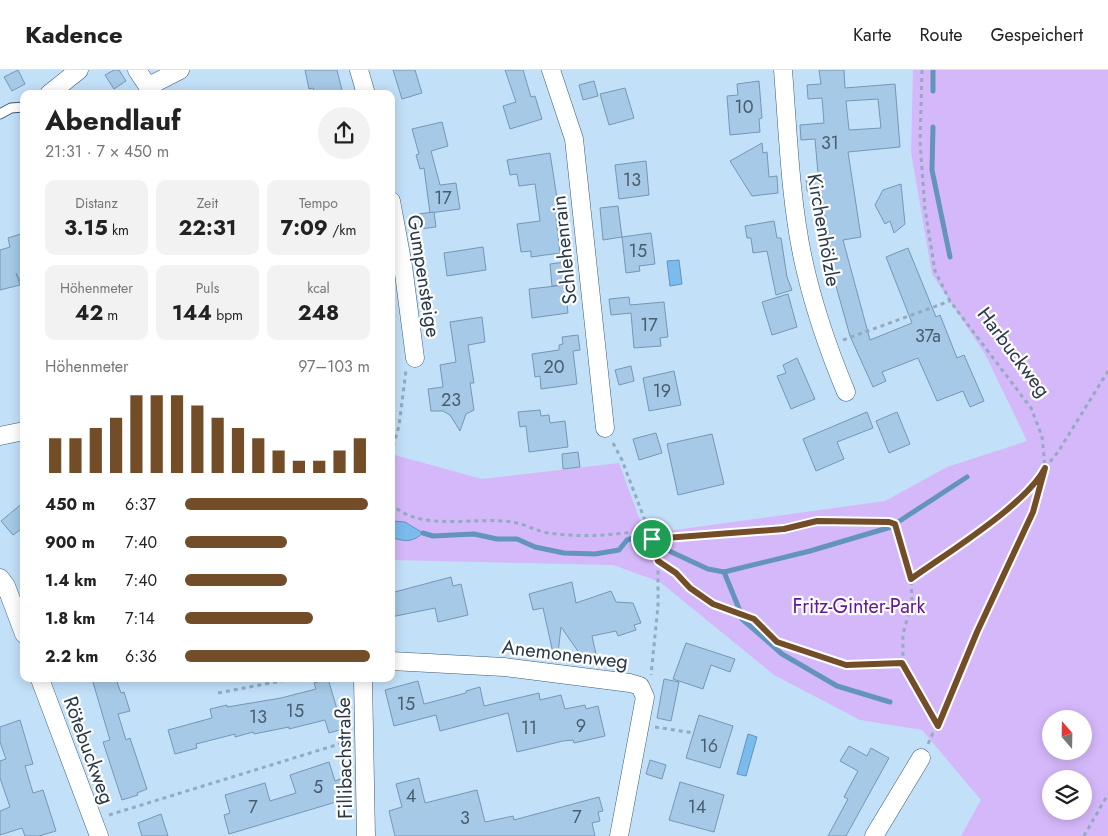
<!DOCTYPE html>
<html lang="de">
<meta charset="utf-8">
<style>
body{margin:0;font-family:Jost,sans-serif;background:#f2f2f2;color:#222;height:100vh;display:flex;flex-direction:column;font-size:19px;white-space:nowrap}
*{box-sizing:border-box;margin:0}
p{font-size:16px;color:#767676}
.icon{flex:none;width:28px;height:28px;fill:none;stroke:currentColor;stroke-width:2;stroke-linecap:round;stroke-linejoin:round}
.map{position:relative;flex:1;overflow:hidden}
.details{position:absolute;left:20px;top:20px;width:375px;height:592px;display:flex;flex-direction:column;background:#fff;border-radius:10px;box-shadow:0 2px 12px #0003}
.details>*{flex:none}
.needle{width:32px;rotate:340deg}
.buttons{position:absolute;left:1042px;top:640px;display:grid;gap:10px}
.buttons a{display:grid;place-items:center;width:50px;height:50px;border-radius:50%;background:#fff;box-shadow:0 2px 12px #0003;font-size:25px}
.pin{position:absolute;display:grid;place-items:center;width:42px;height:42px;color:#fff;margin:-21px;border:2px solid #fff;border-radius:50%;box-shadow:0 1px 5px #0007}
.round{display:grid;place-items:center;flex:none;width:52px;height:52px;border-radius:26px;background:#f2f2f2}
.overview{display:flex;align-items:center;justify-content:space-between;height:85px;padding:0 25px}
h1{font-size:28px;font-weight:700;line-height:38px}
.figures{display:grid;grid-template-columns:repeat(3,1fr);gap:8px;height:85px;padding:5px 25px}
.figures div{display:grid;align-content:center;border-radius:10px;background:#f2f2f2;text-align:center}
.figures b{font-size:21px;font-weight:700}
.figures small{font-size:14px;font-weight:400}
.figures p{font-size:14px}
.chart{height:140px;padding:10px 25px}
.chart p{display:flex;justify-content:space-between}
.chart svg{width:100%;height:90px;margin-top:5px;stroke:#724d28;stroke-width:6}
ul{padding:0 25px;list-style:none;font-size:16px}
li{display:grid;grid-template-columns:80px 60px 1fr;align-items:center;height:38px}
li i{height:12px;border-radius:6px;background:#724d28}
header{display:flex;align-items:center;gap:30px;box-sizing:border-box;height:70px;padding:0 25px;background:#fff;border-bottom:1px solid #e0e0e0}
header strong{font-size:24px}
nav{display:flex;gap:28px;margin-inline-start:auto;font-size:18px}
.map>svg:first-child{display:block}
.green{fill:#d5b8fa;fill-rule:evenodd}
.water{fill:#7cbbee;stroke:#6394bb}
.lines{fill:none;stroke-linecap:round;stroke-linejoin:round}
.stream{stroke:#6394bb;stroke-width:5}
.building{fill:#a5c9e7;stroke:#7597b4;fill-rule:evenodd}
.lane-casing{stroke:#3b5b76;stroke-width:11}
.street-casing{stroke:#3b5b76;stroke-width:19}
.path{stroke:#92abc0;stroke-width:3;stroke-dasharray:4 4;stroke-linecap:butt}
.lane{stroke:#fff;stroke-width:9}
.street{stroke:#fff;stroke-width:18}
.route-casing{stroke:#fff;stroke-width:10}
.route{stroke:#724d28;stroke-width:6}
.labels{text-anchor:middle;stroke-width:4.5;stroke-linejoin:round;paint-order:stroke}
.number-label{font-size:18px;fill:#495d6e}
.street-label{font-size:20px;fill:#2a3945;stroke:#fdfdfd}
.park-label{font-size:20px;fill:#64179c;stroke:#fdfdfd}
</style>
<header>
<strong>Kadence</strong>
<nav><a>Karte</a><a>Route</a><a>Gespeichert</a></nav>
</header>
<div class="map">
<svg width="1108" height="766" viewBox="0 0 1108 766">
<rect width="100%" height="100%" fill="#c3e0f9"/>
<!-- green -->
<path class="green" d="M913,0H1108V766H961L981,730L922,660L860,650L774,605L660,512L613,495L391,490V384L482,409L619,393L645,464L885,431L947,397L1027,371L985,284L932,204L911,82ZM1051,649H1084V681H1051ZM1051,709H1084V741H1051Z"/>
<!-- water -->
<g class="water">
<path d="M679,190L682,214L670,216L667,191Z"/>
<path d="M393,451L405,452L423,463C413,472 406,472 393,468Z"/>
<path d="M748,664L757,667L746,706L737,704Z"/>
</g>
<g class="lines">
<!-- stream -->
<g class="stream">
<path d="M933,21V0"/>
<path d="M933,57L932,100L950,187"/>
<path d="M898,452L967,407"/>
<path d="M423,463L433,466L474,464L497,469H517L535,477L564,483L595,484L619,480L627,470L643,465"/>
<path d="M667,480L708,499L724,502L810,481L891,457"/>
<path d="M724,502L740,541"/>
<path d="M742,549L782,584L837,616L890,632"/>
</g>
</g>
<!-- building -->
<g class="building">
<path d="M18,0L25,14L12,21L4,7Z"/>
<path d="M114,0H119L126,11L114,19L105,5Z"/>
<path d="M305,0H337L343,24H315L313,18L309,19Z"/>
<path d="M393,0H415L422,23L402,29Z"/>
<path d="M505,0H523L531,27L535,26L542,49L510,59L503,36L516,32Z"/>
<path d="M819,0H844L845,18L895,14L900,77L848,82L861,167L843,170L870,270L912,253L886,187L908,178L936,247L940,245L957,288L964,285L984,331L970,337L963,321L937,331L918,288L882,302L886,311L873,317L850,266L836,216H833L826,193L821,162L827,160L821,120L807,121L806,105L818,104L815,69L801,70L800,55L824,53L822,28L808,29L807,15L821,14ZM878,29L881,58L849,60L846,31Z"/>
<path d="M594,11L598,26L583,30L579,15Z"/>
<path d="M759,11L762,48L759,49L760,62L730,65L727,26L738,25L737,14Z"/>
<path d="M625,18L634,48L609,55L600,24Z"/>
<path d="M442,52L448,76L431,81L440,115L456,113L460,139L430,143L424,98L420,99L416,85L419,84L412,59Z"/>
<path d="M762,73L763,83L767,82L769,107L777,106L778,123L752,126L730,91Z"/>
<path d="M550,83L560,148H556L560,183L531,187V181L521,182L517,154L540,151L535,114L519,116L517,104L510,105L507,90Z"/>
<path d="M646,91L649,125L619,129L615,95Z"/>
<path d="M901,114L905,154L894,163L890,151L885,154L875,135L883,120Z"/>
<path d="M618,136L622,167L603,170L600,138Z"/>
<path d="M434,142L436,157L420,159L418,144Z"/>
<path d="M774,151L777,168H781L787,207L792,220L776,225L767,181L753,183L751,168H747L745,156Z"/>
<path d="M24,163V210L20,211L16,203L20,215L0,220V180L10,177L8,168Z"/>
<path d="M651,163L655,194L639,196L640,201L626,203L622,167Z"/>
<path d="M483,177L486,200L447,206L444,183Z"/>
<path d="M566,192L569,214L552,216L550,194Z"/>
<path d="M565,215L568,243L532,248L529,219Z"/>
<path d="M788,224L797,257L772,265L762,232Z"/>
<path d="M629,227L630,235L664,232L668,267L660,268L661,276L634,278L631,243L611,245L609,229Z"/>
<path d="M482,247L485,272L468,275L474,313H470L474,340L466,344L460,361L450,345L443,341H431L428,319L443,317L440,295L456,292L450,252Z"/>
<path d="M578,265L580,280L573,281L577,314L541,319L540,306L535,307L532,284L559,280V275L563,274L562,267Z"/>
<path d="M797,288L815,329L791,339L777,306L786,303L783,295Z"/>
<path d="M631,296L634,311L619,315L615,300Z"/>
<path d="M674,301L681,335L649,341L643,308Z"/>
<path d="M540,340L541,346L549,345L550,353L565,351L568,377L529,382L526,356L520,357L518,342Z"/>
<path d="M867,342L873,358L837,372L844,389L816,401L803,369Z"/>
<path d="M897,342L910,374L889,383L876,351Z"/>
<path d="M656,363L662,383L639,390L633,369Z"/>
<path d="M712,364L724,414L678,425L667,374Z"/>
<path d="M578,382L580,397L563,399L562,384Z"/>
<path d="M24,432V457L13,465L1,451Z"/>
<path d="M451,507L453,516L461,514L468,545L438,552L435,538L391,547V523Z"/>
<path d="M572,512L576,533L611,521L616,532L633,533L641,553L634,555L636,560L618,566L616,561L592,566L596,584L582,587L561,557L557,592H555L543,538L533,540L529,524Z"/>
<path d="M686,573L735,589L730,602L711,595L703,619L673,609Z"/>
<path d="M92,609H116L121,623L124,622L130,641L118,644L126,670L130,668L147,719L137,723L138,725L122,730L103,672L110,670Z"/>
<path d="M328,609L343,659L329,663L325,650L289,659V657L254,664L253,662L235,667V664L196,674L197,678L175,684L168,660L212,648L210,639L227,635V637L281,628L316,619L314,613Z"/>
<path d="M664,609L679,612L671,651L657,648Z"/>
<path d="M418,611L424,634L466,623V621L480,617L484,636L539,623L540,630L561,625L565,639L585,635L586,639L598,636L605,666L574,673L573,670L563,671L517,682L508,643L440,661L436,645L394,656L385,620Z"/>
<path d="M699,645L733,656L720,698L686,688Z"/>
<path d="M20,650L33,694L25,696L33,723L43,720L56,761L39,766H25L22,758L0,765V741L10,737L0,708V691L6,689L0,672V657Z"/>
<path d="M849,676L867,686L871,678L889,688L846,766H828L848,729L844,727L858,701L840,691Z"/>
<path d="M650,690L666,695L662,709L646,704Z"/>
<path d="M329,692L335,711L340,709L346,729L229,764L224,745L230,743L225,725L265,713L270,731L296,723L290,705Z"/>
<path d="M419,708L425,733L477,720L485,752L513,746L514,750L599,727L603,741L598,742L600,751L592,753L595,766H395L389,741L402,737L396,714Z"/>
<path d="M680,712L724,725L714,762L669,750Z"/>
<path d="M161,744L168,766H142L138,753Z"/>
</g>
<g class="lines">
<!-- lane casing -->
<g class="lane-casing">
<path id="lane" d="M0,44L11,38L24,37"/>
</g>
<!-- street casing -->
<g class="street-casing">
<g id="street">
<path d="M137,0L153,24"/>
<path d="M359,0L366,24"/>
<path d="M551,0L574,69L605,358"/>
<path d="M783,0C788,62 790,128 803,189C813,235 828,279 846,322"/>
<path d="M149,16L180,0"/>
<path d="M49,24L79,0"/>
<path d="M391,131L403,196L415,288"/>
<path d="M0,366L24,361"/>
<path d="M0,508L6,516L24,564"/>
<path d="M391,591L504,597L630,613L640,616L645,627L619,766"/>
<path d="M40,609L99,766"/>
<path d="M363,609L366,766"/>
<path d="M874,766L921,688"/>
</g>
</g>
<!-- path -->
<g class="path">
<path d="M922,0L920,72L925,139L935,201L950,231L1031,338L1042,366L1045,397L1033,441L928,674"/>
<path d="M843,270L950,231"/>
<path d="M613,373L622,390L652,469L658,491V536L651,605"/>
<path d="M391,384L399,356L406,300"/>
<path d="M1045,398L1058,382L1108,301"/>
<path d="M391,433C417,463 477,446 512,452C525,454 536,461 549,463C581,468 615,465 647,460"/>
<path d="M652,469L784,459L817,451L889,452L895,454L911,509L912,531L903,564V593L938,656"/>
<path d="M658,491L676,503L690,518L713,534L753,549L777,572L846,595L903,593"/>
<path d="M911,509L999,446L1039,409L1042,403"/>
<path d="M218,623L292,609"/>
<path d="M655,657L694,663"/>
<path d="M109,745L349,671"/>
<path d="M1084,766L1108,724"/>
</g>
<!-- lane -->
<use href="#lane" class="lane"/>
<!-- street -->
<use href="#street" class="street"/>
</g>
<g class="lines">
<!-- route casing -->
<g class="route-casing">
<path id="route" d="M1045,398L1033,442L977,562L938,656L902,593L846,595L777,572L754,549L713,534L690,518L676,503L658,491L652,469L784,459L817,451L889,452L895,454L911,509C947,483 1026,435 1045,398Z"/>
</g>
<!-- route -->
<use href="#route" class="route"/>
</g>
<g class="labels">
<!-- number labels -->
<g class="number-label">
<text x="744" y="43">10</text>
<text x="830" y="79">31</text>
<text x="632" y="116">13</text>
<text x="443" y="134">17</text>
<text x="638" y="187">15</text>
<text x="649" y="261">17</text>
<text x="928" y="272">37a</text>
<text x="554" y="303">20</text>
<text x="662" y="327">19</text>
<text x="451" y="336">23</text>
<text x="406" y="640">15</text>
<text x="295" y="647">15</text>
<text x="258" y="653">13</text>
<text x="581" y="662">9</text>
<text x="529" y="664">11</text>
<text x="709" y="682">16</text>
<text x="318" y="723">5</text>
<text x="411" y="732">4</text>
<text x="253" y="743">7</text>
<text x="697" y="743">14</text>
<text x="577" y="753">7</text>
<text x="465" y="754">3</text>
</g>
<!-- street labels -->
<g class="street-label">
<text transform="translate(824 160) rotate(80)" y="7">Kirchenhölzle</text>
<text transform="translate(564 180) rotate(-96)" y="7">Schlehenrain</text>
<text transform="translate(424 206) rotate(81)" y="7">Gumpensteige</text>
<text transform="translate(1014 282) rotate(53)" y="7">Harbuckweg</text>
<text transform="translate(565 584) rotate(7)" y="7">Anemonenweg</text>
<text transform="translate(89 680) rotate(70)" y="7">Rötebuckweg</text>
<text transform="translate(344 688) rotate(-91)" y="7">Fillibachstraße</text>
</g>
<!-- park labels -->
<g class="park-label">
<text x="859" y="543">Fritz-Ginter-Park</text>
</g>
</g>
</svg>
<div class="buttons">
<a><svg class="needle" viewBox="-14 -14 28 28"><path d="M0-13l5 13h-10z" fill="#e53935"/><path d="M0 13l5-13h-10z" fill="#767676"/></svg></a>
<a><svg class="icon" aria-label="layers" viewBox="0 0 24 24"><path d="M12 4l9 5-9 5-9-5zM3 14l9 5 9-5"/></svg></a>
</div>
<div class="pin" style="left:652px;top:469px;background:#1e9e55"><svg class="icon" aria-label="arrive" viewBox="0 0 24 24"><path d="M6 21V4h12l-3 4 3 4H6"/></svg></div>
<section class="details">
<div class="overview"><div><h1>Abendlauf</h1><p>21:31 · 7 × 450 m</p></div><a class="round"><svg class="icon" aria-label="share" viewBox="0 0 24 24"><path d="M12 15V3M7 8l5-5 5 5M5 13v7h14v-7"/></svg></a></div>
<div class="figures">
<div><p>Distanz</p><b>3.15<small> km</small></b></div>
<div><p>Zeit</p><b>22:31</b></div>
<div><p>Tempo</p><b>7:09<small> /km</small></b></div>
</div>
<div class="figures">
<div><p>Höhenmeter</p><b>42<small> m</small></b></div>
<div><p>Puls</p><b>144<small> bpm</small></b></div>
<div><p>kcal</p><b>248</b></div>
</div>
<div class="chart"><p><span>Höhenmeter</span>97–103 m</p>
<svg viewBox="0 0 160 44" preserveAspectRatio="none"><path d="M5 44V27M15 44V27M25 44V22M35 44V17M45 44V6M55 44V6M65 44V6M75 44V11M85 44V17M95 44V22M105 44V27M115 44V33M125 44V38M135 44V38M145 44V33M155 44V27"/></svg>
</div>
<ul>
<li><b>450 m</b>6:37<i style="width:99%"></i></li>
<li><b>900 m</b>7:40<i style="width:55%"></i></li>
<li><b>1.4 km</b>7:40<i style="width:55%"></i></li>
<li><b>1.8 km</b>7:14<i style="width:69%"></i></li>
<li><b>2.2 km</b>6:36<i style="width:100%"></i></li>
</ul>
</section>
</div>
